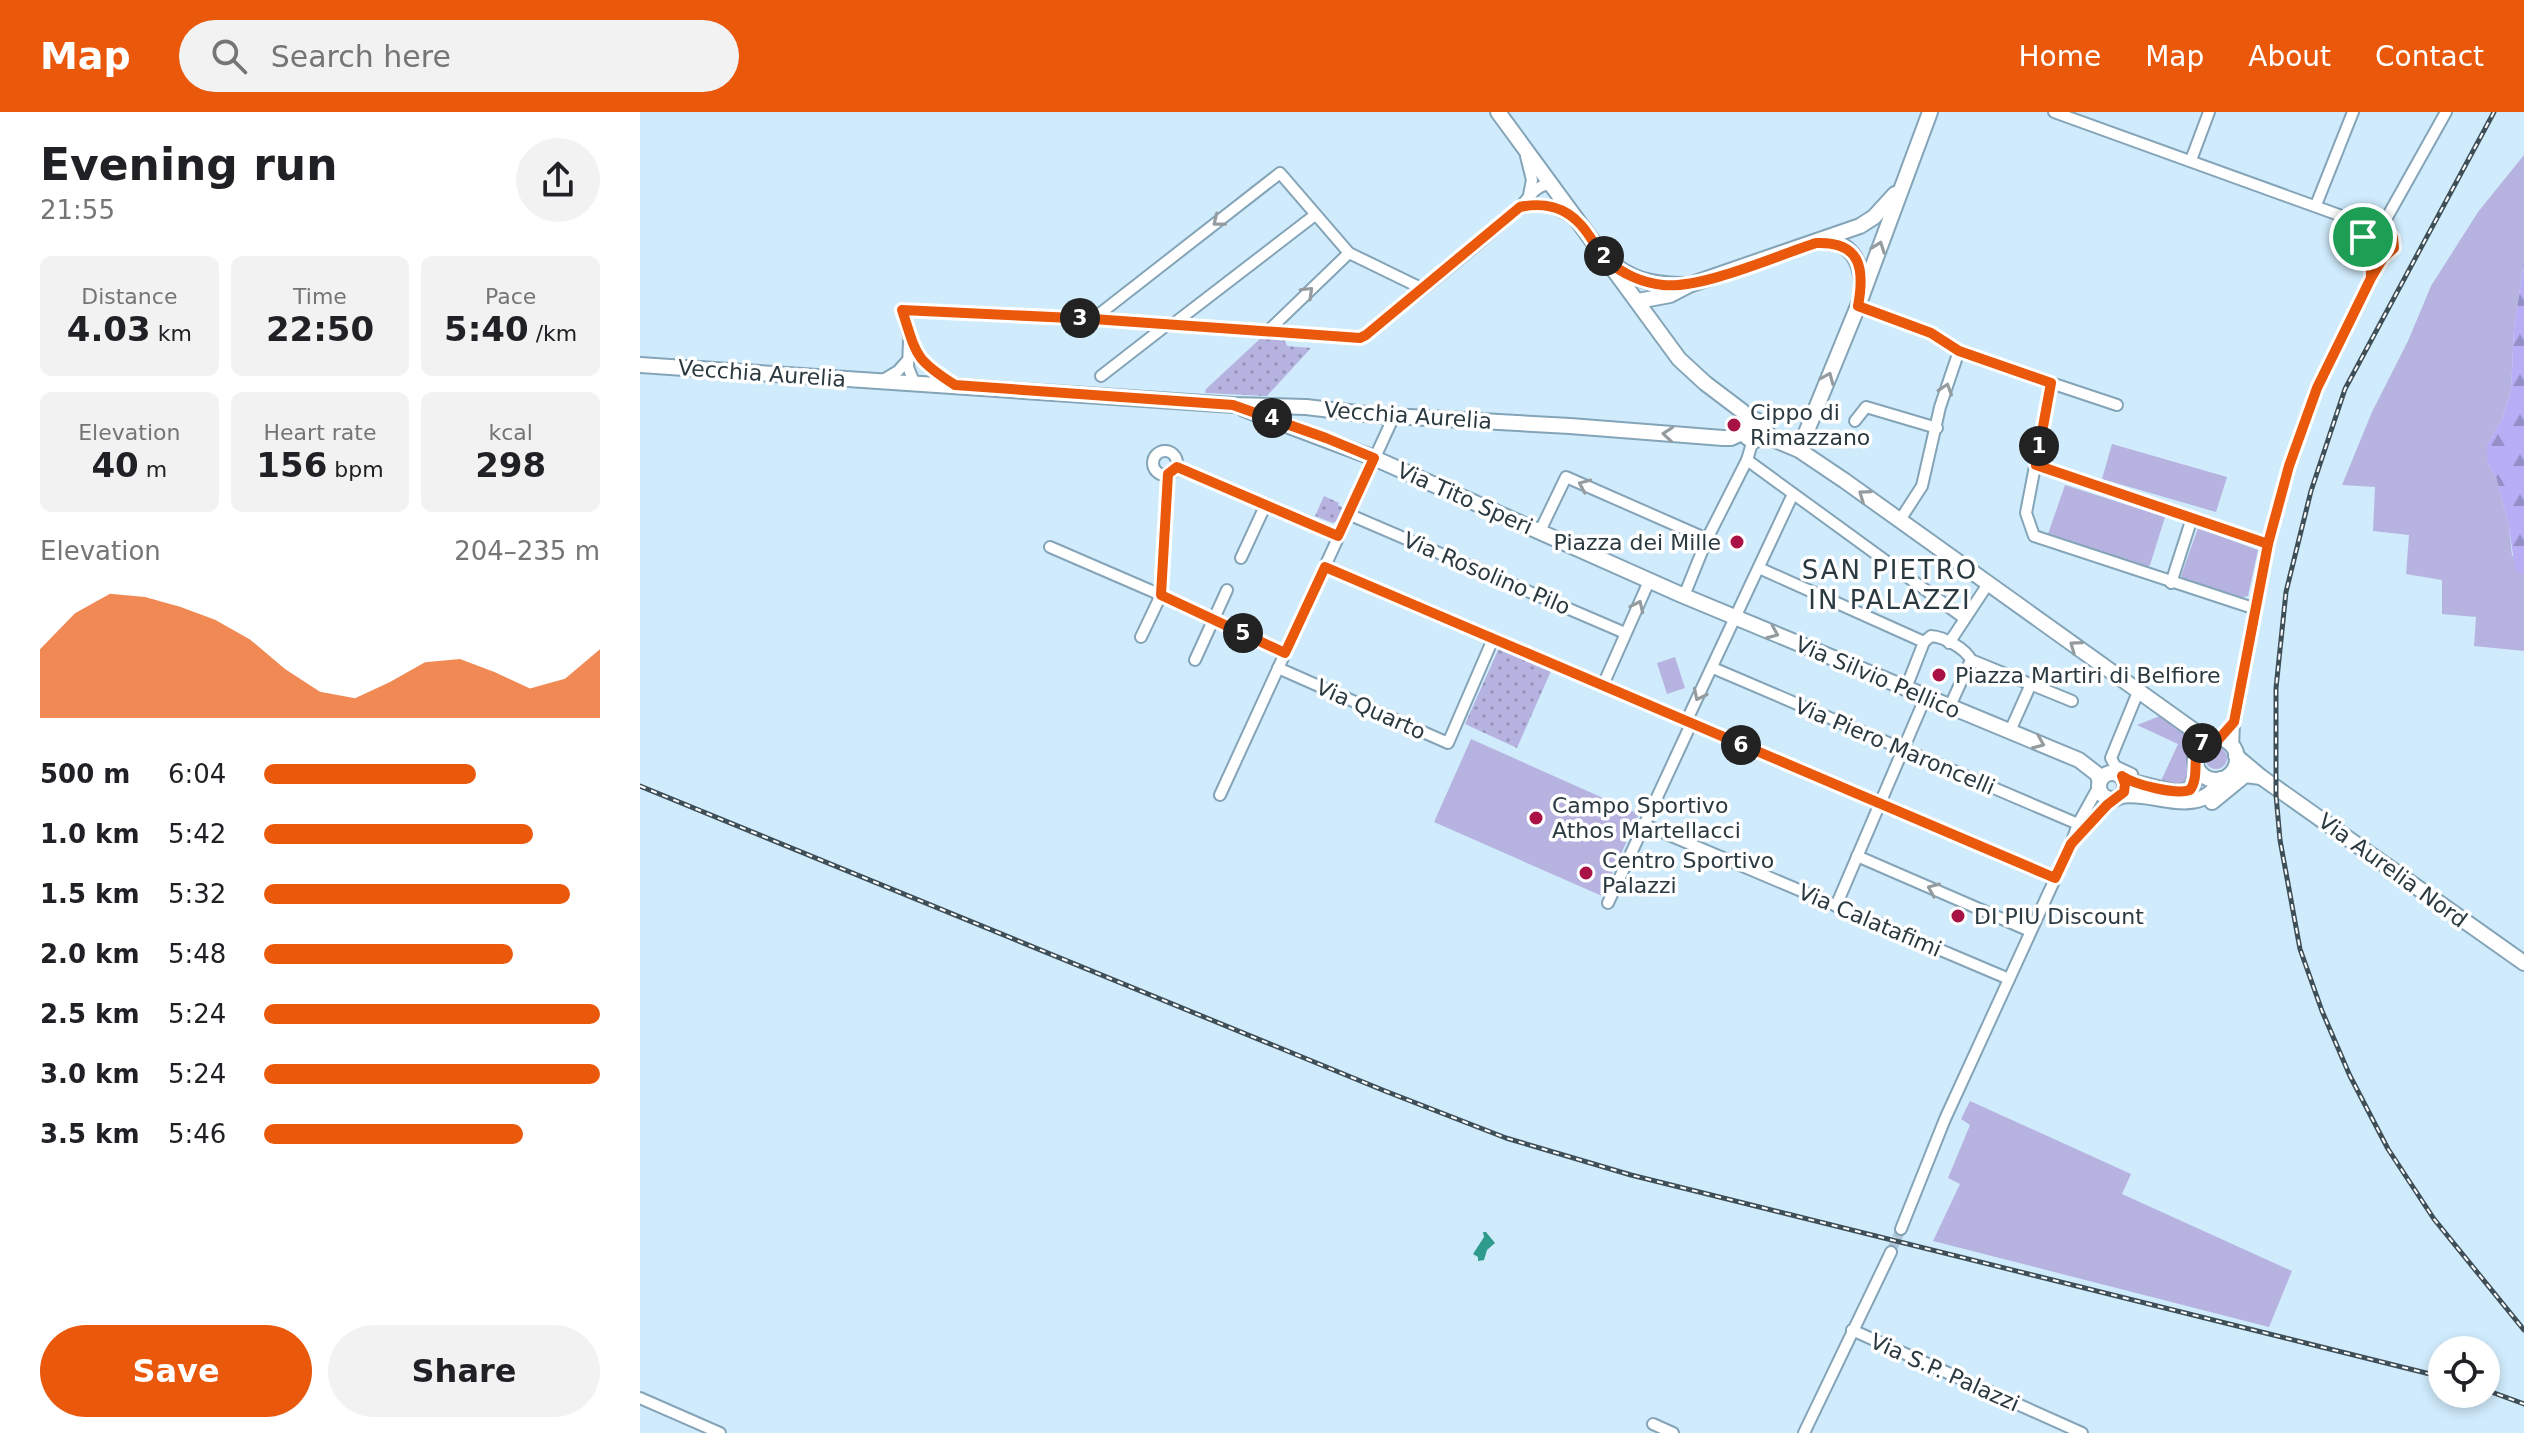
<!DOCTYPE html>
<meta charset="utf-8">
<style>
body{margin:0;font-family:"DejaVu Sans",sans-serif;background:#f2f2f2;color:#202124;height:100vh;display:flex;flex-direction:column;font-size:30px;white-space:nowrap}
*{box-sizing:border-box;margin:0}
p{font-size:26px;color:#757577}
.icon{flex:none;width:44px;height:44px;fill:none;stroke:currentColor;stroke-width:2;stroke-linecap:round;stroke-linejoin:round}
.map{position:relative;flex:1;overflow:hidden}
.sheet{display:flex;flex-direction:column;background:#fff;width:640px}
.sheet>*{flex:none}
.fabs{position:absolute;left:1788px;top:1224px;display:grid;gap:16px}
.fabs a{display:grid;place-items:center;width:72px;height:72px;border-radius:50%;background:#fff;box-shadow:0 4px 12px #0003;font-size:40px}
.pin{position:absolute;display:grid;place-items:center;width:68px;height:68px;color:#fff;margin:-34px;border:4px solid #fff;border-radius:50%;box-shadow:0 2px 8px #0007}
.km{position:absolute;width:40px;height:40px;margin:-20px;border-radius:50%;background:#222;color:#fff;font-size:22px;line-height:40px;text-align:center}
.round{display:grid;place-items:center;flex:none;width:84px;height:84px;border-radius:42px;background:#f2f2f2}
.summary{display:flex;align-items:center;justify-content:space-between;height:136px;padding:0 40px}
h1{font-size:44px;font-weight:700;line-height:60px}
.figures{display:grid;grid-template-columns:repeat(3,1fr);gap:12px;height:136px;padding:8px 40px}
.figures div{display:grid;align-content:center;border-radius:12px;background:#f2f2f2;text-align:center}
.figures b{font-size:34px;font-weight:700}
.figures small{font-size:22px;font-weight:400}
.figures p{font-size:22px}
.chart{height:224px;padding:16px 40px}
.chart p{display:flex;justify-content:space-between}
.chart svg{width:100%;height:144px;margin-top:8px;fill:#ea580c;opacity:.7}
.action{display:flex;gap:16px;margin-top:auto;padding:16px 40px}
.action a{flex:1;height:92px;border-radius:48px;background:#ea580c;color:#fff;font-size:32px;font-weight:700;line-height:92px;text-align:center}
.action a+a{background:#f2f2f2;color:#202124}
ul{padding:0 40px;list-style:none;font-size:26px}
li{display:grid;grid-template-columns:128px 96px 1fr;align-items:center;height:60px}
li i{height:20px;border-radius:10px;background:#ea580c}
header{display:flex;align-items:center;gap:48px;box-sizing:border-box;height:112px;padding:0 40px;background:#ea580c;color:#fff}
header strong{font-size:38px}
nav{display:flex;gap:44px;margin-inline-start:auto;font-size:28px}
.search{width:560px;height:72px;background:#f2f2f2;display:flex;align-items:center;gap:20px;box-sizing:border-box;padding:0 28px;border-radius:44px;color:#757577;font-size:30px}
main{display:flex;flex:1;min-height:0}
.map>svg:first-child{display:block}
.green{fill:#b7b3e1}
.forest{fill:url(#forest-firs)}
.park{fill:url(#park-dots)}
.water{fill:#2e9b8c}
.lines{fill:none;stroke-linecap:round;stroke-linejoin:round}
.minor-tunnel{stroke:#afc7d7;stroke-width:10;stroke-dasharray:10 5;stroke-linecap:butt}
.minor-casing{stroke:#84a4b8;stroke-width:14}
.major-casing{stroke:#84a4b8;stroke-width:18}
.minor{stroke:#fff;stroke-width:10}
.major{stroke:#fff;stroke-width:14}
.rail-casing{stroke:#3f4f58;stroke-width:5}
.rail{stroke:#fff;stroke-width:2;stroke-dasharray:6;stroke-linecap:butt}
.oneway{stroke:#959ca0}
.route-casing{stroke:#fff;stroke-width:16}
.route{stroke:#ea580c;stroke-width:10}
.poi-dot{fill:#a81244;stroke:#fff;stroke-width:3}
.labels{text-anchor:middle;stroke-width:7;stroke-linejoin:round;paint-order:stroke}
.street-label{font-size:22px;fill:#2b3941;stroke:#fff}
.poi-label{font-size:22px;fill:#2b3941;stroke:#fff;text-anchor:start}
.quarter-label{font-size:26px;letter-spacing:2px;fill:#2b3941;stroke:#fff}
</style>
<header>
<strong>Map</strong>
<div class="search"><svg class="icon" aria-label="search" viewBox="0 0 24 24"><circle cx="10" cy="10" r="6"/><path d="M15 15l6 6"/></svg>Search here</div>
<nav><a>Home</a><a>Map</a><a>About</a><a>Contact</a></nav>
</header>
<main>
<section class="sheet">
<div class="summary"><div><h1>Evening run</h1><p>21:55</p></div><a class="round"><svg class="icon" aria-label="share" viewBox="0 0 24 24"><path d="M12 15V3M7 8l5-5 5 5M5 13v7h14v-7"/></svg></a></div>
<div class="figures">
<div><p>Distance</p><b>4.03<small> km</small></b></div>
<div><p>Time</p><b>22:50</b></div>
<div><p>Pace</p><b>5:40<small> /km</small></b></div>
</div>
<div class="figures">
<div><p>Elevation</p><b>40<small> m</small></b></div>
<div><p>Heart rate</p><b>156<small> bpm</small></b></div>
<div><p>kcal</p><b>298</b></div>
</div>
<div class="chart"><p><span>Elevation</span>204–235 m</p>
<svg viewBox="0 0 160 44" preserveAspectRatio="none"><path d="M0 44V23L10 12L20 6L30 7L40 10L50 14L60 20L70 29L80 36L90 38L100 33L110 27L120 26L130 30L140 35L150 32L160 23V44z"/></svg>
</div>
<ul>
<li><b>500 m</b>6:04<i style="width:63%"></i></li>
<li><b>1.0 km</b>5:42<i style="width:80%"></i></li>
<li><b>1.5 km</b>5:32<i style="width:91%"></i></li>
<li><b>2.0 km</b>5:48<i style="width:74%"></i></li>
<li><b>2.5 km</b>5:24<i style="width:100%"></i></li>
<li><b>3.0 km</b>5:24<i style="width:100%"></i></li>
<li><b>3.5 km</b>5:46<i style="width:77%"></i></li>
</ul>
<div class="action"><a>Save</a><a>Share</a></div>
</section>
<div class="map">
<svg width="1884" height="1321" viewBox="0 0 1884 1321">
<defs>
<pattern id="forest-firs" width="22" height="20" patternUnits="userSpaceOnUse" patternTransform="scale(2)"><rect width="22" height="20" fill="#b7aef5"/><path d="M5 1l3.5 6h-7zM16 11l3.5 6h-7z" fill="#958fc8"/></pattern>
<pattern id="park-dots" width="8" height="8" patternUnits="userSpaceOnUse" patternTransform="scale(2)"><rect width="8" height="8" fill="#b7b3e1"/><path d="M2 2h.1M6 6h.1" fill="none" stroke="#9593b8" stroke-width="1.8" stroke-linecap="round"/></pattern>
</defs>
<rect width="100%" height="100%" fill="#d0ebfc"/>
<!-- green -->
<g class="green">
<path d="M1884,43V149L1874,217L1871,278L1862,307L1847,333V350L1856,365L1869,414L1872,443L1884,463V539L1834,534L1836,505L1802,502V468L1766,462L1769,423L1733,419L1735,375L1702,373L1732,300L1768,229L1791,174L1838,100Z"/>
<path d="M1472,332L1587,365L1576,400L1462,367Z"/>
<path d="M1425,373L1525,405L1510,453L1507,455L1408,422Z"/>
<path d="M1558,416L1618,438L1608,484L1601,486L1543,467L1541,464Z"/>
<path d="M1035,545L1045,576L1027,582L1017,551Z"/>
<path d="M1520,604L1533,607L1552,625C1554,636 1550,664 1546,676L1520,671L1538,632L1497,613Z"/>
<path d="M831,627L999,702L962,784L794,710Z"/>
<circle cx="1576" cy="646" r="11"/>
<path d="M1330,989L1491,1062L1482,1082L1652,1159L1629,1215L1293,1129L1320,1072L1308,1066L1330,1013L1321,1007Z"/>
</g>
<!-- forest -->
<path class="forest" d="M1884,149V463L1875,458L1869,414L1856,365L1847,350V333L1862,307L1871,278L1874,217Z"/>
<!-- park -->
<g class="park">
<path d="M622,225L644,226L647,234L671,236L627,284L565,281L566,277Z"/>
<path d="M684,384L699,391L698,393L703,396L698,408L693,411L675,404Z"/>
<path d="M859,536L911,559L877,636L825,612Z"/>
</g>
<!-- water -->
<path class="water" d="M843,1120H846L855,1131L847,1138L844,1148L838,1149V1145L833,1142L844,1125Z"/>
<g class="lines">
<!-- minor-tunnel -->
<path class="minor-tunnel" d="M1251,1140L1261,1117"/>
<!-- minor casing -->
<g class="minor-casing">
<g id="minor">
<path d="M1414,0L1735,116"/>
<path d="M886,44L892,68L889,83"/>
<path d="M1551,48L1569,0"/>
<path d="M1676,93L1713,0"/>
<path d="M880,95C904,90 914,94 934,107"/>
<path d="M1741,116L1806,0"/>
<path d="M1218,194L1291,221L1319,239L1411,271L1386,401L1394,424L1616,497"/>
<path d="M453,207L640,61L709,141L783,177"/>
<path d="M532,213L675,103"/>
<path d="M627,220L709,141"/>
<path d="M269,229L268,255L274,270"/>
<path d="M461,264L528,212"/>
<path d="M243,268L258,259L267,249"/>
<path d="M1411,271L1477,293"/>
<path d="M315,273C294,260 276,248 269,223C266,215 265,207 262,198L453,207L720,226L726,223C777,182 829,141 878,97C889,87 894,73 911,72"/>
<path d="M1215,309L1226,295L1297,316"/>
<circle cx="525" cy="351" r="12"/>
<path d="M1107,348L1324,506"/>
<path d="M1396,353L1628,432"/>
<path d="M537,355L698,424"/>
<path d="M708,402L985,521"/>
<path d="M1260,408L1282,374L1300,295L1319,239"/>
<path d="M900,419L926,365L1067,427"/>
<path d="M410,435L521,483L645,541"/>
<path d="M601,446L626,392"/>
<path d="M685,455L1415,766"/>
<path d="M1119,456L1284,530"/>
<path d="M1531,471L1552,406"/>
<path d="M1044,484L1067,427L1107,348L1113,328"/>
<path d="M501,525L521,483L528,362"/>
<path d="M1309,531L1348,472"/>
<path d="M555,548L587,478"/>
<path d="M1331,548L1432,589"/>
<path d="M638,556L808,631L853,527"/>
<path d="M1073,556L1438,712"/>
<path d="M963,573L1010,467"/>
<path d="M1266,576L1284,530L1291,524C1304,525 1325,536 1331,548L1310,594"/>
<path d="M1046,610L1153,382"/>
<path d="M1370,619L1391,572"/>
<path d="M1579,627L1593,612"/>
<path d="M1593,636L1594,610L1628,432L1649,354L1677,276L1731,166L1743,146L1754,136L1751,121C1744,114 1735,114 1727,121L1724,134L1733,145L1743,146"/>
<path d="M1492,662L1475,654L1471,646L1498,580"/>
<path d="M580,683L754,304"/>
<path d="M1003,712L1369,867"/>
<path d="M1435,728L1467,693L1477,687"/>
<path d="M1217,744L1390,819"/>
<path d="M968,791L1051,612"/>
<path d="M1196,794L1286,584"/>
<path d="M1261,1117L1305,1007L1431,732L1438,712L1459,674"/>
<path d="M1212,1218L1442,1321"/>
<path d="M0,1286L80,1321"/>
<path d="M1013,1312L1033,1321"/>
<path d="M1164,1321L1251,1140"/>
</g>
</g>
<!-- major casing -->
<g class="major-casing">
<g id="major">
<path d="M858,0L1039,247L1065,271L1102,299L1108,310"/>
<path d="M1184,130C1210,129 1221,149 1222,174"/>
<path d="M977,155C998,170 1019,173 1044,173"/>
<path d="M998,189L1030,183L1049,173L1220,114L1234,105L1255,82"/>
<path d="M0,253L593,293L666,295L734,303L930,314L1083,326H1091L1104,320"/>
<path d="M604,297L734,346L1044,484L1439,648L1457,662L1460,669"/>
<circle cx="1114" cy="318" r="10"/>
<path d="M1124,319L1135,328L1159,338L1205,369L1567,628"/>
<path d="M1159,338L1218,194L1290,0"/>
<circle cx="1576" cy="647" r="21"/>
<path d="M1596,644L1621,665L1884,851"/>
<circle cx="1472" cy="674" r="13"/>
<path d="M1482,664L1493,670L1538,681L1552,676L1557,658"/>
<path d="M1481,684C1515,678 1560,709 1581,667"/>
<path d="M1572,690L1605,663L1621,665"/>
</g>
</g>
<!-- minor -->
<use href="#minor" class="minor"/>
<!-- major -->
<use href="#major" class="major"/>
<!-- rail casing -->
<g class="rail-casing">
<g id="rail">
<path d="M1854,0L1705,277L1671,379L1646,480L1636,576V683L1640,728L1660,837L1682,899L1710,964L1748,1037L1794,1107L1884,1218"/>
<path d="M0,674L745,979L866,1026L991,1063L1802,1265"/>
<path d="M1846,1278L1884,1292"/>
</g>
</g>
<!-- rail -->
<use href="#rail" class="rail"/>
</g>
<!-- one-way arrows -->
<defs><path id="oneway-chevron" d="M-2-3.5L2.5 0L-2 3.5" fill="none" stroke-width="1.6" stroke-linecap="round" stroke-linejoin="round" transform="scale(2)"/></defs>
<g class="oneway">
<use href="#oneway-chevron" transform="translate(578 109) rotate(142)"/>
<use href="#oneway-chevron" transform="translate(1239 135) rotate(-70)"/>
<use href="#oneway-chevron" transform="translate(668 180) rotate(-44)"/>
<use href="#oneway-chevron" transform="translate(1188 266) rotate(-67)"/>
<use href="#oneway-chevron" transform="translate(1306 277) rotate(-72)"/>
<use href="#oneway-chevron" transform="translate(1028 322) rotate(-175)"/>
<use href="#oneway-chevron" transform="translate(944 373) rotate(-156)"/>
<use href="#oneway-chevron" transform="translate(1224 383) rotate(-145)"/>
<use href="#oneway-chevron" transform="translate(998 494) rotate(-65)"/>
<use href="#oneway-chevron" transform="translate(1133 521) rotate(23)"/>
<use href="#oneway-chevron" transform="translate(1435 534) rotate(-144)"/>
<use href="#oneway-chevron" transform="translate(1059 583) rotate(116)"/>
<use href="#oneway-chevron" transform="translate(1399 631) rotate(23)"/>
<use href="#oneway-chevron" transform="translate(1293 777) rotate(-157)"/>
</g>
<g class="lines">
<!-- route casing -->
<g class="route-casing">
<path id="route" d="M1723,125L1731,154V166L1677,276L1649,354L1628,432L1396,353L1411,271L1319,239L1291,221L1218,194C1225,157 1221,129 1176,131C1136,144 1062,177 1023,173C1003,171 982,162 967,148C957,138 951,124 941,113C925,95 903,90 880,95L726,223L720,226L453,207L262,198C277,243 273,246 315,273L593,293L686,326L734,346L698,424L537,355L528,362L521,483L645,541L685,455L1415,766L1431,732L1467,693L1484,680L1485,672L1482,664C1495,673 1536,683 1550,678C1564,659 1542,627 1579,627L1594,610L1628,432L1630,424L1649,354L1677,276L1731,166L1743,146L1754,136L1753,126L1748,119L1735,116L1713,107L1723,125"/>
</g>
<!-- route -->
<use href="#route" class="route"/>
</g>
<!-- markers -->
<g class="poi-dot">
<circle cx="1094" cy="313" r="8"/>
<circle cx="1097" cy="430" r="8"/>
<circle cx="1299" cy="563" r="8"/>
<circle cx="896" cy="706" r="8"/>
<circle cx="946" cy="761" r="8"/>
<circle cx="1318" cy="804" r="8"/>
</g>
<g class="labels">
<!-- street labels -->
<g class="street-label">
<text transform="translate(122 261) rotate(4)" y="8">Vecchia Aurelia</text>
<text transform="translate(768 303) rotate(4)" y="8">Vecchia Aurelia</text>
<text transform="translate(825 386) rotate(24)" y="8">Via Tito Speri</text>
<text transform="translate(847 461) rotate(23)" y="8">Via Rosolino Pilo</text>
<text transform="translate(1238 565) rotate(23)" y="8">Via Silvio Pellico</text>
<text transform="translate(731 597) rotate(24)" y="8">Via Quarto</text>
<text transform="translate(1255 634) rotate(23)" y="8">Via Piero Maroncelli</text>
<text transform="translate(1753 758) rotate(36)" y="8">Via Aurelia Nord</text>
<text transform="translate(1230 808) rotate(23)" y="8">Via Calatafimi</text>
<text transform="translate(1305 1260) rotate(24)" y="8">Via S.P. Palazzi</text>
</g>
<!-- poi labels -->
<g class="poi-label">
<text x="1110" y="308">Cippo di<tspan x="1110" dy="25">Rimazzano</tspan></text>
<text x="1081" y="438" text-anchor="end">Piazza dei Mille</text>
<text x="1315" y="571">Piazza Martiri di Belfiore</text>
<text x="912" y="701">Campo Sportivo<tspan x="912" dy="25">Athos Martellacci</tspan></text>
<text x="962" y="756">Centro Sportivo<tspan x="962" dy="25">Palazzi</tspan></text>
<text x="1334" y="812">DI PIU Discount</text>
</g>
<!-- quarter labels -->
<g class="quarter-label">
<text x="1250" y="467">SAN PIETRO<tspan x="1250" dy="30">IN PALAZZI</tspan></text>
</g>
</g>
</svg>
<div class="fabs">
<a><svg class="icon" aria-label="locate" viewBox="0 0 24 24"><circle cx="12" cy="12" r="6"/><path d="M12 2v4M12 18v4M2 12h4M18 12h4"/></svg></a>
</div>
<div class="pin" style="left:1723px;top:125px;background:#1e9e55"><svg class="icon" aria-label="arrive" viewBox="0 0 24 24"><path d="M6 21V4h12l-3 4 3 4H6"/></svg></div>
<b class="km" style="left:1399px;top:334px">1</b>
<b class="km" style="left:964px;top:144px">2</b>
<b class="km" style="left:440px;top:206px">3</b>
<b class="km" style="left:632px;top:306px">4</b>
<b class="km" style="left:603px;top:521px">5</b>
<b class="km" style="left:1101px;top:633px">6</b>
<b class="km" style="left:1562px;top:631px">7</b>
</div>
</main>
